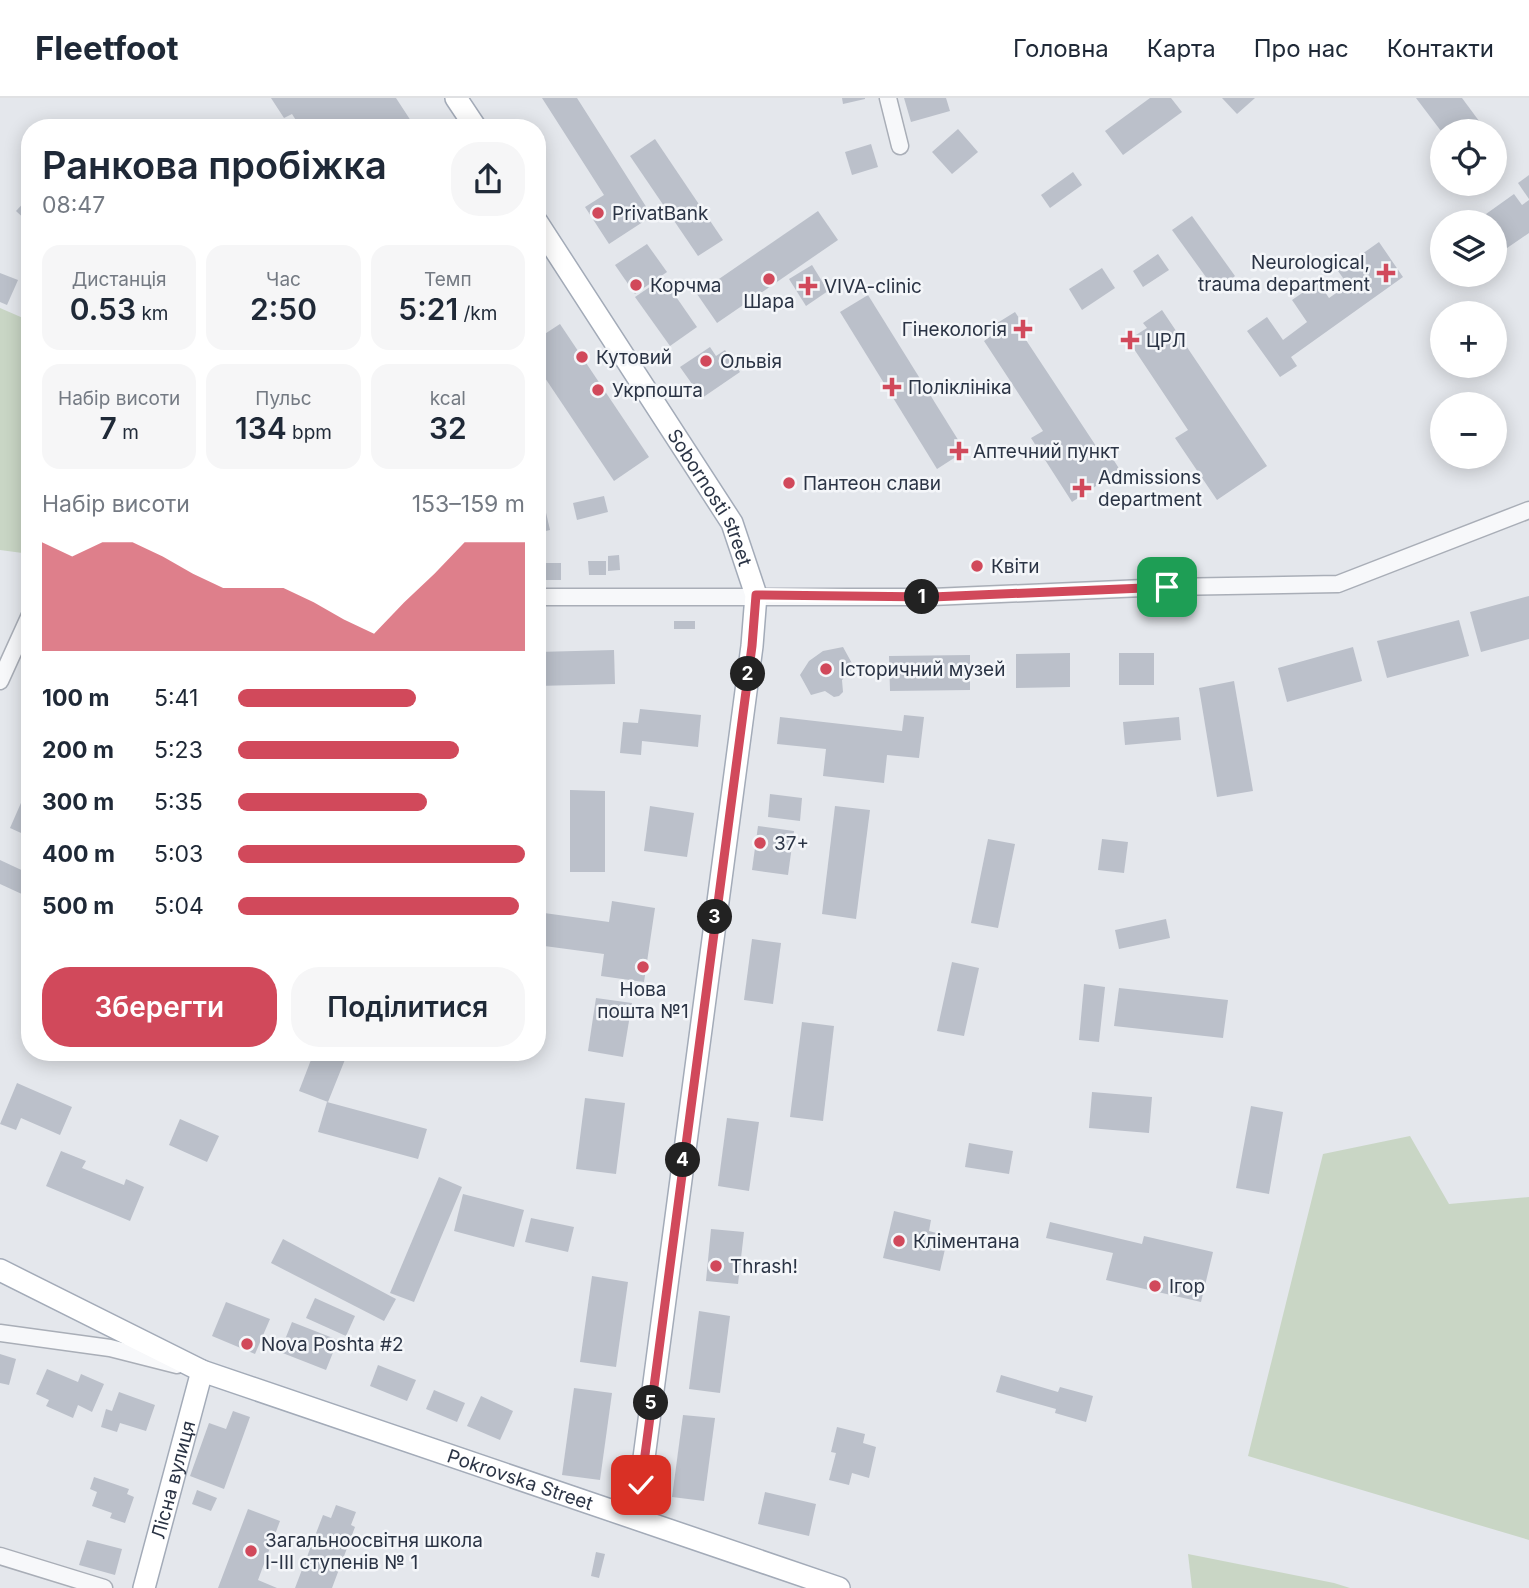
<!DOCTYPE html>
<html lang="uk">
<meta charset="utf-8">
<style>
body{margin:0;font-family:Inter,sans-serif;background:#f6f6f7;color:#1f2937;height:100vh;display:flex;flex-direction:column;font-size:26px;white-space:nowrap}
*{box-sizing:border-box;margin:0}
p{font-size:23px;color:#747a83}
.icon{flex:none;width:38px;height:38px;fill:none;stroke:currentColor;stroke-width:2;stroke-linecap:round;stroke-linejoin:round}
.map{position:relative;flex:1;overflow:hidden}
.side{position:absolute;left:21px;top:21px;width:525px;height:942px;display:flex;flex-direction:column;background:#fff;border-radius:28px;box-shadow:0 4px 18px #0003}
.side>*{flex:none}
.controls{position:absolute;left:1430px;top:21px;display:grid;gap:14px}
.controls a{display:grid;place-items:center;width:77px;height:77px;border-radius:50%;background:#fff;box-shadow:0 4px 18px #0003;font-size:35px}
.pin{position:absolute;display:grid;place-items:center;width:60px;height:60px;color:#fff;margin:-30px;border-radius:14px;box-shadow:0 4px 10px #0006}
.km{position:absolute;width:35px;height:35px;margin:-18px;border-radius:50%;background:#222;color:#fff;font-size:19px;line-height:35px;text-align:center}
.round{display:grid;place-items:center;flex:none;width:74px;height:74px;border-radius:28px;background:#f6f6f7}
.summary{display:flex;align-items:center;justify-content:space-between;height:119px;padding:0 21px}
h1{font-size:38px;font-weight:600;line-height:52px}
.metrics{display:grid;grid-template-columns:repeat(3,1fr);gap:10px;height:119px;padding:7px 21px}
.metrics div{display:grid;align-content:center;border-radius:18px;background:#f6f6f7;text-align:center}
.metrics b{font-size:30px;font-weight:600}
.metrics small{font-size:19px;font-weight:400}
.metrics p{font-size:19px}
.chart{height:196px;padding:14px 21px}
.chart p{display:flex;justify-content:space-between}
.chart svg{width:100%;height:126px;margin-top:7px;fill:#d1495b;opacity:.7}
.primary-button{display:flex;gap:14px;margin-top:auto;padding:14px 21px}
.primary-button a{flex:1;height:80px;border-radius:28px;background:#d1495b;color:#fff;font-size:28px;font-weight:600;line-height:80px;text-align:center}
.primary-button a+a{background:#f6f6f7;color:#1f2937}
ul{padding:0 21px;list-style:none;font-size:23px}
li{display:grid;grid-template-columns:112px 84px 1fr;align-items:center;height:52px}
li i{height:18px;border-radius:9px;background:#d1495b}
header{display:flex;align-items:center;gap:42px;box-sizing:border-box;height:98px;padding:0 35px;background:#fff;border-bottom:2px solid #e0e1e3}
header strong{font-size:33px}
nav{display:flex;gap:38px;margin-inline-start:auto;font-size:24px}
.map>svg:first-child{display:block}
.green{fill:#c9d6c5}
.building{fill:#bbc0ca}
.lines{fill:none;stroke-linecap:round;stroke-linejoin:round}
.minor-casing{stroke:#a9aeb7;stroke-width:19}
.major-casing{stroke:#a3abb8;stroke-width:24}
.minor{stroke:#f7f8fa;stroke-width:16}
.major{stroke:#fff;stroke-width:21}
.route-casing{stroke:#fff;stroke-width:14}
.route{stroke:#d1495b;stroke-width:9}
.poi-dot{fill:#d1495b;stroke:#f4f6f9;stroke-width:2.5}
.labels{text-anchor:middle;stroke-width:5;stroke-linejoin:round;paint-order:stroke}
.poi-label{font-size:19px;fill:#2b3445;stroke:#f4f6f9;text-anchor:start}
.street-label{font-size:19px;fill:#2b3445;stroke:#f4f6f9}
</style>
<header>
<strong>Fleetfoot</strong>
<nav><a>Головна</a><a>Карта</a><a>Про нас</a><a>Контакти</a></nav>
</header>
<div class="map">
<svg width="1529" height="1490" viewBox="0 0 1529 1490">
<rect width="100%" height="100%" fill="#e4e7ec"/>
<!-- green -->
<g class="green">
<path d="M0,210L30,223V456L0,452Z"/>
<path d="M1410,1038L1449,1106L1529,1099V1442L1248,1358L1323,1056Z"/>
<path d="M1188,1456L1334,1485L1350,1490H1192Z"/>
</g>
<!-- building -->
<g class="building">
<path d="M271,0H396L411,23L400,30H360L356,24L347,30H301L292,16L284,20Z"/>
<path d="M542,0H577L652,118L609,146L585,109L604,97Z"/>
<path d="M842,0H865V1L843,6Z"/>
<path d="M904,0H946L950,13L911,24Z"/>
<path d="M1150,0H1171L1182,14L1123,57L1105,33Z"/>
<path d="M1222,0H1255L1237,16Z"/>
<path d="M1416,0H1462L1482,27L1473,33H1441Z"/>
<path d="M958,31L978,54L952,76L932,54Z"/>
<path d="M655,41L723,142L698,158L630,58Z"/>
<path d="M871,46L878,69L852,77L845,54Z"/>
<path d="M1073,74L1082,87L1050,110L1041,97Z"/>
<path d="M1529,77V101L1518,85Z"/>
<path d="M1514,96L1522,107L1529,102V135L1494,159V124H1491L1486,116Z"/>
<path d="M28,100L30,102V126L16,113Z"/>
<path d="M818,113L838,142L717,225L697,196Z"/>
<path d="M1192,118L1235,178L1216,193L1172,132Z"/>
<path d="M1379,144L1403,179L1291,259L1297,268L1280,279L1247,233L1267,219L1283,242L1307,224L1292,202L1318,184L1329,200L1348,187L1338,173Z"/>
<path d="M647,146L667,174L635,196L615,167Z"/>
<path d="M1158,156L1169,172L1143,189L1133,173Z"/>
<path d="M812,167L828,193L806,208L789,181Z"/>
<path d="M1102,170L1115,190L1082,212L1069,191Z"/>
<path d="M0,175L18,182L7,207L0,204Z"/>
<path d="M663,180L697,229L670,248L635,199Z"/>
<path d="M868,197L965,353L937,371L840,214Z"/>
<path d="M1162,212L1267,368L1217,402L1175,340L1188,332L1128,242L1147,230L1143,225Z"/>
<path d="M1015,214L1029,235L1024,239L1098,351L1104,347L1120,372L1072,404L1031,340L1043,333L984,243L998,233L994,227Z"/>
<path d="M560,226L649,359L614,383L537,268V241Z"/>
<path d="M710,249L716,258L725,252L740,274L702,300L680,269Z"/>
<path d="M604,398L608,414L577,422L573,405Z"/>
<path d="M544,406L550,432L537,435V407Z"/>
<path d="M619,457L620,472L608,473V458Z"/>
<path d="M588,463H606V477H589Z"/>
<rect x="537" y="465" width="24" height="17"/>
<path d="M1529,498V541L1481,554L1470,514Z"/>
<path d="M1459,522L1469,558L1387,580L1377,543Z"/>
<rect x="674" y="523" width="21" height="8"/>
<path d="M843,549L854,569L842,582L843,594L839,598L834,599L825,593L811,597L800,577L809,563L823,553Z"/>
<path d="M1353,549L1362,583L1287,604L1278,570Z"/>
<path d="M614,552L615,586L537,588V554Z"/>
<path d="M1070,555V589L1016,590V556Z"/>
<rect x="1119" y="555" width="35" height="32"/>
<path d="M970,557V592L890,593L889,558Z"/>
<path d="M1234,583L1253,693L1217,699L1199,590Z"/>
<path d="M640,611L701,617L698,649L642,643L641,657L620,655L623,624L638,625Z"/>
<path d="M904,617L924,619L919,660L887,657L884,685L823,678L826,651L777,646L780,619L902,633Z"/>
<path d="M1179,619L1181,642L1125,647L1123,624Z"/>
<path d="M570,692L605,693V774H570Z"/>
<path d="M770,696L802,700L800,723L768,719Z"/>
<path d="M24,698L30,701V739L10,730Z"/>
<path d="M650,708L694,715L687,759L644,753Z"/>
<path d="M835,708L870,712L856,821L822,816Z"/>
<path d="M758,728L794,733L788,777L752,772Z"/>
<path d="M988,741L1015,746L998,830L971,825Z"/>
<path d="M1102,741L1128,744L1124,775L1098,772Z"/>
<path d="M0,762L30,776V786L24,797L0,786Z"/>
<path d="M612,803L655,810L644,884L601,878L604,856L537,847V814L609,824Z"/>
<path d="M1166,821L1170,840L1119,851L1115,832Z"/>
<path d="M752,841L781,845L773,906L744,902Z"/>
<path d="M952,864L979,870L964,938L937,933Z"/>
<path d="M1084,886L1105,889L1099,944L1079,942Z"/>
<path d="M1119,890L1228,902L1223,940L1114,928Z"/>
<path d="M596,900L632,905L623,959L588,953Z"/>
<path d="M802,924L834,928L823,1023L790,1019Z"/>
<path d="M314,954H348L328,1004L299,993Z"/>
<path d="M17,985L72,1009L60,1037L21,1020L16,1032L0,1026Z"/>
<path d="M1092,994L1152,999L1149,1035L1089,1030Z"/>
<path d="M585,1000L625,1005L616,1076L576,1071Z"/>
<path d="M327,1004L427,1031L418,1061L318,1034Z"/>
<path d="M1251,1008L1283,1014L1269,1096L1236,1090Z"/>
<path d="M727,1020L759,1024L749,1093L718,1088Z"/>
<path d="M180,1021L219,1038L207,1064L169,1047Z"/>
<path d="M969,1045L1013,1053L1009,1076L965,1069Z"/>
<path d="M61,1053L86,1063L82,1070L124,1087L126,1081L144,1089L130,1123L46,1088Z"/>
<path d="M439,1079L462,1089L414,1204L390,1195Z"/>
<path d="M463,1096L524,1112L514,1149L454,1133Z"/>
<path d="M894,1113L931,1122L929,1133L948,1138L940,1173L883,1160Z"/>
<path d="M531,1120L574,1129L568,1154L525,1144Z"/>
<path d="M1050,1124L1142,1146L1144,1138L1213,1154L1201,1204L1106,1182L1113,1155L1046,1140Z"/>
<path d="M711,1131L744,1134L738,1186L706,1183Z"/>
<path d="M283,1141L396,1201L384,1223L271,1165Z"/>
<path d="M592,1178L628,1184L616,1269L580,1264Z"/>
<path d="M315,1200L355,1218L346,1238L306,1220Z"/>
<path d="M226,1204L270,1221L255,1256L212,1238Z"/>
<path d="M699,1213L730,1218L720,1295L689,1291Z"/>
<path d="M292,1224L338,1242L326,1272L280,1254Z"/>
<path d="M0,1256L16,1261L9,1287L0,1285Z"/>
<path d="M378,1267L416,1282L407,1303L370,1288Z"/>
<path d="M47,1271L78,1284L81,1276L104,1286L92,1314L78,1307L73,1320L46,1308L49,1302L36,1296Z"/>
<path d="M1001,1277L1058,1294L1060,1289L1093,1298L1086,1324L1055,1315L1056,1311L996,1294Z"/>
<path d="M574,1290L612,1295L600,1382L562,1377Z"/>
<path d="M434,1292L465,1305L457,1324L426,1311Z"/>
<path d="M119,1294L155,1307L146,1333L120,1325L117,1334L101,1329L106,1311L112,1313Z"/>
<path d="M481,1298L513,1313L500,1342L467,1328Z"/>
<path d="M233,1313L250,1319L224,1391L190,1378L209,1325L226,1331Z"/>
<path d="M683,1317L715,1320L704,1403L672,1399Z"/>
<path d="M837,1329L865,1336L863,1345L876,1349L869,1380L852,1375L849,1387L829,1382L836,1355L831,1354Z"/>
<path d="M94,1379L129,1391L127,1396L134,1399L125,1425L110,1420L112,1415L92,1408L97,1394L90,1391Z"/>
<path d="M197,1392L217,1400L211,1413L192,1406Z"/>
<path d="M765,1394L816,1406L809,1438L758,1426Z"/>
<path d="M336,1407L356,1414L351,1427L355,1429L332,1490H295L323,1417L331,1420Z"/>
<path d="M248,1411L280,1423L258,1482L277,1490H218Z"/>
<path d="M87,1442L122,1451L115,1477L79,1467Z"/>
<path d="M596,1454L605,1456L599,1480L591,1478Z"/>
</g>
<g class="lines">
<!-- minor casing -->
<g class="minor-casing">
<g id="minor">
<path d="M888,0L900,48"/>
<path d="M537,499H932L1167,489L1338,486L1529,412"/>
<path d="M0,583L30,517"/>
<path d="M0,1235L110,1250L177,1267"/>
<path d="M0,1458L104,1490"/>
</g>
</g>
<!-- major casing -->
<g class="major-casing">
<g id="major">
<path d="M456,0L476,30"/>
<path id="s1" d="M537,124L732,425L756,497L752,548L636,1420"/>
<path id="s2" d="M0,1172L202,1273L839,1490"/>
<path id="s3" d="M144,1490L202,1273"/>
</g>
</g>
<!-- minor -->
<use href="#minor" class="minor"/>
<!-- major -->
<use href="#major" class="major"/>
</g>
<g class="lines">
<!-- route casing -->
<g class="route-casing">
<path id="route" d="M641,1387L752,548L756,497L932,499L1167,489"/>
</g>
<!-- route -->
<use href="#route" class="route"/>
</g>
<!-- markers -->
<g class="poi-dot">
<circle cx="598" cy="115" r="7"/>
<path d="M1382.5 164.5h7v7h7v7h-7v7h-7v-7h-7v-7h7z"/>
<circle cx="769" cy="181" r="7"/>
<circle cx="636" cy="187" r="7"/>
<path d="M804.5 177.5h7v7h7v7h-7v7h-7v-7h-7v-7h7z"/>
<path d="M1019.5 220.5h7v7h7v7h-7v7h-7v-7h-7v-7h7z"/>
<path d="M1126.5 231.5h7v7h7v7h-7v7h-7v-7h-7v-7h7z"/>
<circle cx="582" cy="259" r="7"/>
<circle cx="706" cy="263" r="7"/>
<path d="M888.5 278.5h7v7h7v7h-7v7h-7v-7h-7v-7h7z"/>
<circle cx="598" cy="292" r="7"/>
<path d="M955.5 342.5h7v7h7v7h-7v7h-7v-7h-7v-7h7z"/>
<circle cx="789" cy="385" r="7"/>
<path d="M1078.5 379.5h7v7h7v7h-7v7h-7v-7h-7v-7h7z"/>
<circle cx="977" cy="468" r="7"/>
<circle cx="826" cy="571" r="7"/>
<circle cx="760" cy="745" r="7"/>
<circle cx="643" cy="869" r="7"/>
<circle cx="899" cy="1143" r="7"/>
<circle cx="716" cy="1168" r="7"/>
<circle cx="1155" cy="1188" r="7"/>
<circle cx="247" cy="1246" r="7"/>
<circle cx="251" cy="1453" r="7"/>
</g>
<g class="labels">
<!-- poi labels -->
<g class="poi-label">
<text x="612" y="122">PrivatBank</text>
<text x="1370" y="171" text-anchor="end">Neurological,<tspan x="1370" dy="22">trauma department</tspan></text>
<text x="650" y="194">Корчма</text>
<text x="824" y="195">VIVA-clinic</text>
<text x="769" y="210" text-anchor="middle">Шара</text>
<text x="1007" y="238" text-anchor="end">Гінекологія</text>
<text x="1146" y="249">ЦРЛ</text>
<text x="596" y="266">Кутовий</text>
<text x="720" y="270">Ольвія</text>
<text x="908" y="296">Поліклініка</text>
<text x="612" y="299">Укрпошта</text>
<text x="973" y="360">Аптечний пункт</text>
<text x="1098" y="386">Admissions<tspan x="1098" dy="22">department</tspan></text>
<text x="803" y="392">Пантеон слави</text>
<text x="991" y="475">Квіти</text>
<text x="840" y="578">Історичний музей</text>
<text x="774" y="752">37+</text>
<text x="643" y="898" text-anchor="middle">Нова<tspan x="643" dy="22">пошта №1</tspan></text>
<text x="913" y="1150">Кліментана</text>
<text x="730" y="1175">Thrash!</text>
<text x="1169" y="1195">Ігор</text>
<text x="261" y="1253">Nova Poshta #2</text>
<text x="265" y="1449">Загальноосвітня школа<tspan x="265" dy="22">І-ІІІ ступенів № 1</tspan></text>
</g>
<!-- street labels -->
<g class="street-label">
<text dy="7" stroke="none"><textPath href="#s1" startOffset="326">Sobornosti street</textPath></text>
<text dy="7" stroke="none"><textPath href="#s3" startOffset="112">Лісна вулиця</textPath></text>
<text dy="7" stroke="none"><textPath href="#s2" startOffset="562">Pokrovska Street</textPath></text>
</g>
</g>
</svg>
<div class="controls">
<a><svg class="icon" aria-label="locate" viewBox="0 0 24 24"><circle cx="12" cy="12" r="6"/><path d="M12 2v4M12 18v4M2 12h4M18 12h4"/></svg></a>
<a><svg class="icon" aria-label="layers" viewBox="0 0 24 24"><path d="M12 4l9 5-9 5-9-5zM3 14l9 5 9-5"/></svg></a>
<a>+</a>
<a>−</a>
</div>
<div class="pin" style="left:1167px;top:489px;background:#1e9e55"><svg class="icon" aria-label="arrive" viewBox="0 0 24 24"><path d="M6 21V4h12l-3 4 3 4H6"/></svg></div>
<div class="pin" style="left:641px;top:1387px;background:#d93025"><svg class="icon" aria-label="check" viewBox="0 0 24 24"><path d="M5 12l5 5 9-10"/></svg></div>
<b class="km" style="left:922px;top:499px">1</b>
<b class="km" style="left:748px;top:576px">2</b>
<b class="km" style="left:715px;top:819px">3</b>
<b class="km" style="left:683px;top:1062px">4</b>
<b class="km" style="left:651px;top:1305px">5</b>
<section class="side">
<div class="summary"><div><h1>Ранкова пробіжка</h1><p>08:47</p></div><a class="round"><svg class="icon" aria-label="share" viewBox="0 0 24 24"><path d="M12 15V3M7 8l5-5 5 5M5 13v7h14v-7"/></svg></a></div>
<div class="metrics">
<div><p>Дистанція</p><b>0.53<small> km</small></b></div>
<div><p>Час</p><b>2:50</b></div>
<div><p>Темп</p><b>5:21<small> /km</small></b></div>
</div>
<div class="metrics">
<div><p>Набір висоти</p><b>7<small> m</small></b></div>
<div><p>Пульс</p><b>134<small> bpm</small></b></div>
<div><p>kcal</p><b>32</b></div>
</div>
<div class="chart"><p><span>Набір висоти</span>153–159 m</p>
<svg viewBox="0 0 160 44" preserveAspectRatio="none"><path d="M0 44V6L10 11L20 6L30 6L40 11L50 17L60 22L70 22L80 22L90 27L100 33L110 38L120 27L130 17L140 6L150 6L160 6V44z"/></svg>
</div>
<ul>
<li><b>100 m</b>5:41<i style="width:62%"></i></li>
<li><b>200 m</b>5:23<i style="width:77%"></i></li>
<li><b>300 m</b>5:35<i style="width:66%"></i></li>
<li><b>400 m</b>5:03<i style="width:100%"></i></li>
<li><b>500 m</b>5:04<i style="width:98%"></i></li>
</ul>
<div class="primary-button"><a>Зберегти</a><a>Поділитися</a></div>
</section>
</div>
